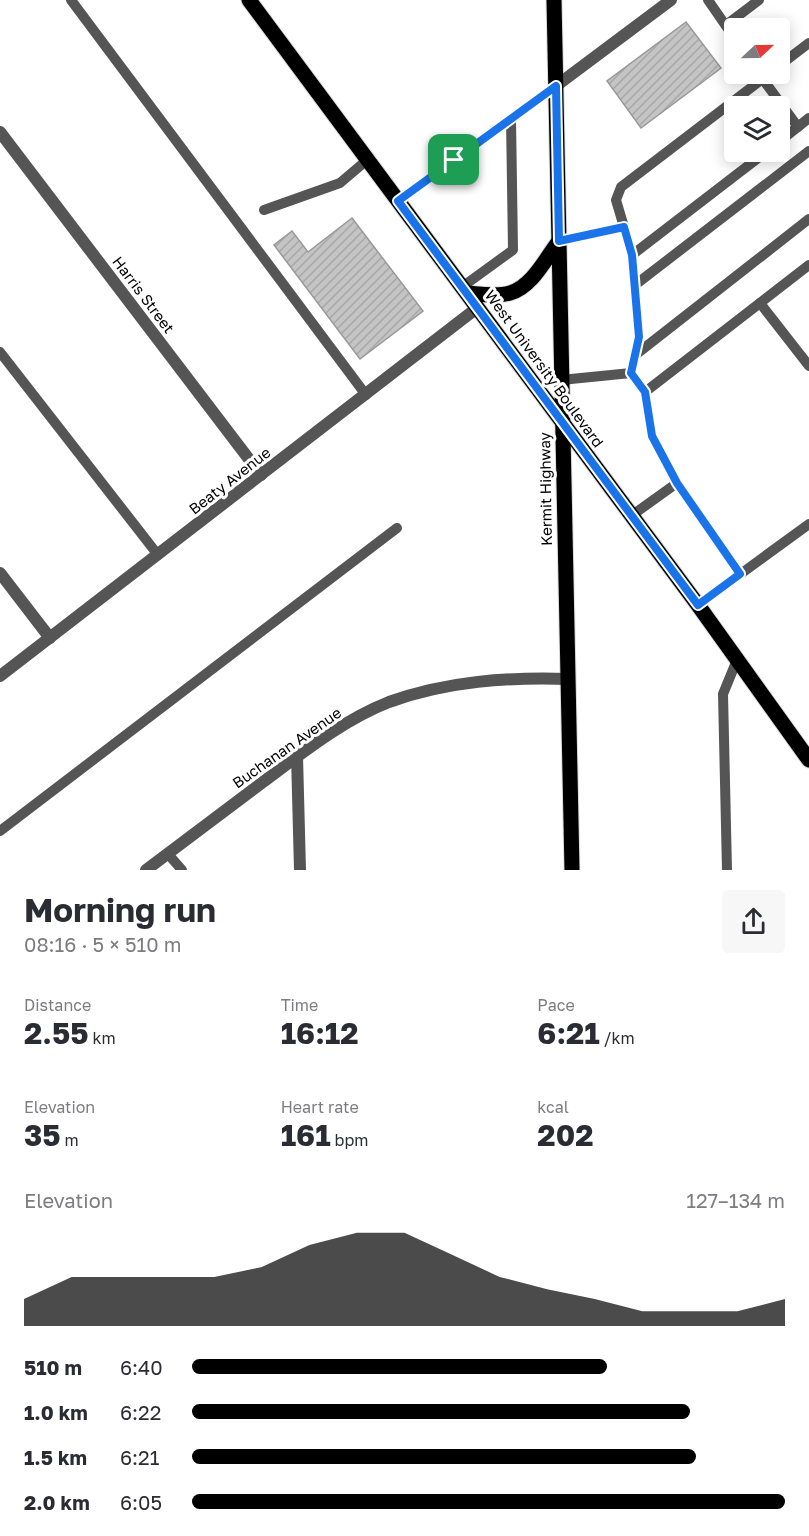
<!DOCTYPE html>
<meta charset="utf-8">
<style>
body{margin:0;font-family:"Golos Text",sans-serif;background:#f7f7f7;color:#2b2b33;height:100vh;display:flex;flex-direction:column;font-size:22px;white-space:nowrap}
*{box-sizing:border-box;margin:0}
p{font-size:20px;color:#7c7c81}
.icon{flex:none;width:33px;height:33px;fill:none;stroke:currentColor;stroke-width:2;stroke-linecap:round;stroke-linejoin:round}
.map{position:relative;height:870px;overflow:hidden}
.details{display:flex;flex-direction:column;background:#fff;flex:1}
.details>*{flex:none}
.needle{width:39px;rotate:68deg}
.tools{position:absolute;left:724px;top:18px;display:grid;gap:12px}
.tools a{display:grid;place-items:center;width:66px;height:66px;border-radius:6px;background:#fff;box-shadow:0 3px 15px #0003;font-size:30px}
.pin{position:absolute;display:grid;place-items:center;width:51px;height:51px;color:#fff;margin:-26px;border-radius:12px;box-shadow:0 3px 9px #0006}
.round{display:grid;place-items:center;flex:none;width:63px;height:63px;border-radius:6px;background:#f7f7f7}
.head{display:flex;align-items:center;justify-content:space-between;height:102px;padding:0 24px}
h1{font-size:33px;font-weight:700;line-height:45px}
.stats{display:grid;grid-template-columns:repeat(3,1fr);gap:9px;height:102px;padding:6px 24px}
.stats div{display:grid;align-content:center}
.stats b{font-size:30px;font-weight:700}
.stats small{font-size:16px;font-weight:400}
.stats p{font-size:16px}
.chart{height:168px;padding:12px 24px}
.chart p{display:flex;justify-content:space-between}
.chart svg{width:100%;height:108px;margin-top:6px;fill:#000;opacity:.7}
ul{padding:0 24px;list-style:none;font-size:20px}
li{display:grid;grid-template-columns:96px 72px 1fr;align-items:center;height:45px}
li i{height:15px;border-radius:8px;background:#000}
.map>svg:first-child{display:block}
.building{fill:url(#building-hatch);stroke:#999;stroke-width:1.5}
.lines{fill:none;stroke-linecap:round;stroke-linejoin:round}
.primary-casing{stroke:#dbdbdb;stroke-width:17}
.lane{stroke:#555;stroke-width:10}
.street{stroke:#555;stroke-width:12}
.primary{stroke:#000;stroke-width:15}
.route-casing{stroke:#fff;stroke-width:12}
.route{stroke:#1a73e8;stroke-width:8}
.labels{text-anchor:middle;stroke-width:6;stroke-linejoin:round;paint-order:stroke}
.street-label{font-size:15px;fill:#000;stroke:#fff}
</style>
<div class="map">
<svg width="809" height="870" viewBox="0 0 809 870">
<defs>
<pattern id="building-hatch" width="6" height="6" patternUnits="userSpaceOnUse" patternTransform="scale(1.5)"><rect width="6" height="6" fill="#c4c4c4"/><path d="M-1 1l2-2M0 6l6-6M5 7l2-2" fill="none" stroke="#a7a7a7"/></pattern>
</defs>
<rect width="100%" height="100%" fill="#fff"/>
<!-- building -->
<g class="building">
<path d="M686,22L721,68L641,128L607,81Z"/>
<path d="M352,218L423,311L360,359L274,245L292,231L308,252Z"/>
</g>
<g class="lines">
<!-- primary casing -->
<g class="primary-casing">
<g id="primary">
<path d="M249,0L698,605L809,760"/>
<path d="M554,0L572,870"/>
<path d="M467,293C480,294 497,297 510,293C532,287 546,258 559,241"/>
</g>
</g>
<!-- lane -->
<g class="lane">
<path d="M71,0L366,395"/>
<path d="M708,0L735,39"/>
<path d="M726,25L759,0"/>
<path d="M780,65L809,43"/>
<path d="M759,74L798,127"/>
<path d="M780,141L809,118"/>
<path d="M398,201L556,86"/>
<path d="M264,210L340,183L367,160"/>
<path d="M559,241L624,227L616,200L621,187L769,74"/>
<path d="M632,255L766,152"/>
<path d="M635,285L809,151"/>
<path d="M462,287L513,250L511,119"/>
<path d="M760,303L809,366"/>
<path d="M0,352L158,555"/>
<path d="M634,356L809,219"/>
<path d="M631,373L645,392L652,436L677,483"/>
<path d="M561,380L631,373L639,337L632,255L624,227"/>
<path d="M645,392L809,265"/>
<path d="M631,516L677,483L740,574"/>
<path d="M698,605L809,524"/>
<path d="M0,831L397,528"/>
<path d="M168,854L182,870"/>
<path d="M727,870L723,694L737,660"/>
</g>
<!-- street -->
<g class="street">
<path d="M556,86L671,0"/>
<path d="M0,132L261,475"/>
<path d="M0,573L50,638"/>
<path d="M0,676L477,308"/>
<path d="M297,756L300,870"/>
<path d="M146,870C185,841 224,811 263,782C302,753 343,720 389,702C447,681 508,677 569,679"/>
</g>
<!-- primary -->
<use href="#primary" class="primary"/>
</g>
<g class="lines">
<!-- route casing -->
<g class="route-casing">
<path id="route" d="M556,86L559,241L624,227L632,255L639,337L631,373L645,392L652,436L677,483L740,574L698,605L398,201Z"/>
</g>
<!-- route -->
<use href="#route" class="route"/>
</g>
<g class="labels">
<!-- street labels -->
<g class="street-label">
<text transform="translate(143 295) rotate(53)" y="5">Harris Street</text>
<text transform="translate(544 369) rotate(54)" y="5">West University Boulevard</text>
<text transform="translate(230 481) rotate(-38)" y="5">Beaty Avenue</text>
<text transform="translate(546 489) rotate(-91)" y="5">Kermit Highway</text>
<text transform="translate(287 748) rotate(-35)" y="5">Buchanan Avenue</text>
</g>
</g>
</svg>
<div class="tools">
<a><svg class="needle" viewBox="-14 -14 28 28"><path d="M0-13l5 13h-10z" fill="#e53935"/><path d="M0 13l5-13h-10z" fill="#7c7c81"/></svg></a>
<a><svg class="icon" aria-label="layers" viewBox="0 0 24 24"><path d="M12 4l9 5-9 5-9-5zM3 14l9 5 9-5"/></svg></a>
</div>
<div class="pin" style="left:454px;top:160px;background:#1e9e55"><svg class="icon" aria-label="arrive" viewBox="0 0 24 24"><path d="M6 21V4h12l-3 4 3 4H6"/></svg></div>
</div>
<section class="details">
<div class="head"><div><h1>Morning run</h1><p>08:16 · 5 × 510 m</p></div><a class="round"><svg class="icon" aria-label="share" viewBox="0 0 24 24"><path d="M12 15V3M7 8l5-5 5 5M5 13v7h14v-7"/></svg></a></div>
<div class="stats">
<div><p>Distance</p><b>2.55<small> km</small></b></div>
<div><p>Time</p><b>16:12</b></div>
<div><p>Pace</p><b>6:21<small> /km</small></b></div>
</div>
<div class="stats">
<div><p>Elevation</p><b>35<small> m</small></b></div>
<div><p>Heart rate</p><b>161<small> bpm</small></b></div>
<div><p>kcal</p><b>202</b></div>
</div>
<div class="chart"><p><span>Elevation</span>127–134 m</p>
<svg viewBox="0 0 160 44" preserveAspectRatio="none"><path d="M0 44V33L10 24L20 24L30 24L40 24L50 20L60 11L70 6L80 6L90 15L100 24L110 29L120 33L130 38L140 38L150 38L160 33V44z"/></svg>
</div>
<ul>
<li><b>510 m</b>6:40<i style="width:70%"></i></li>
<li><b>1.0 km</b>6:22<i style="width:84%"></i></li>
<li><b>1.5 km</b>6:21<i style="width:85%"></i></li>
<li><b>2.0 km</b>6:05<i style="width:100%"></i></li>
</ul>
</section>
